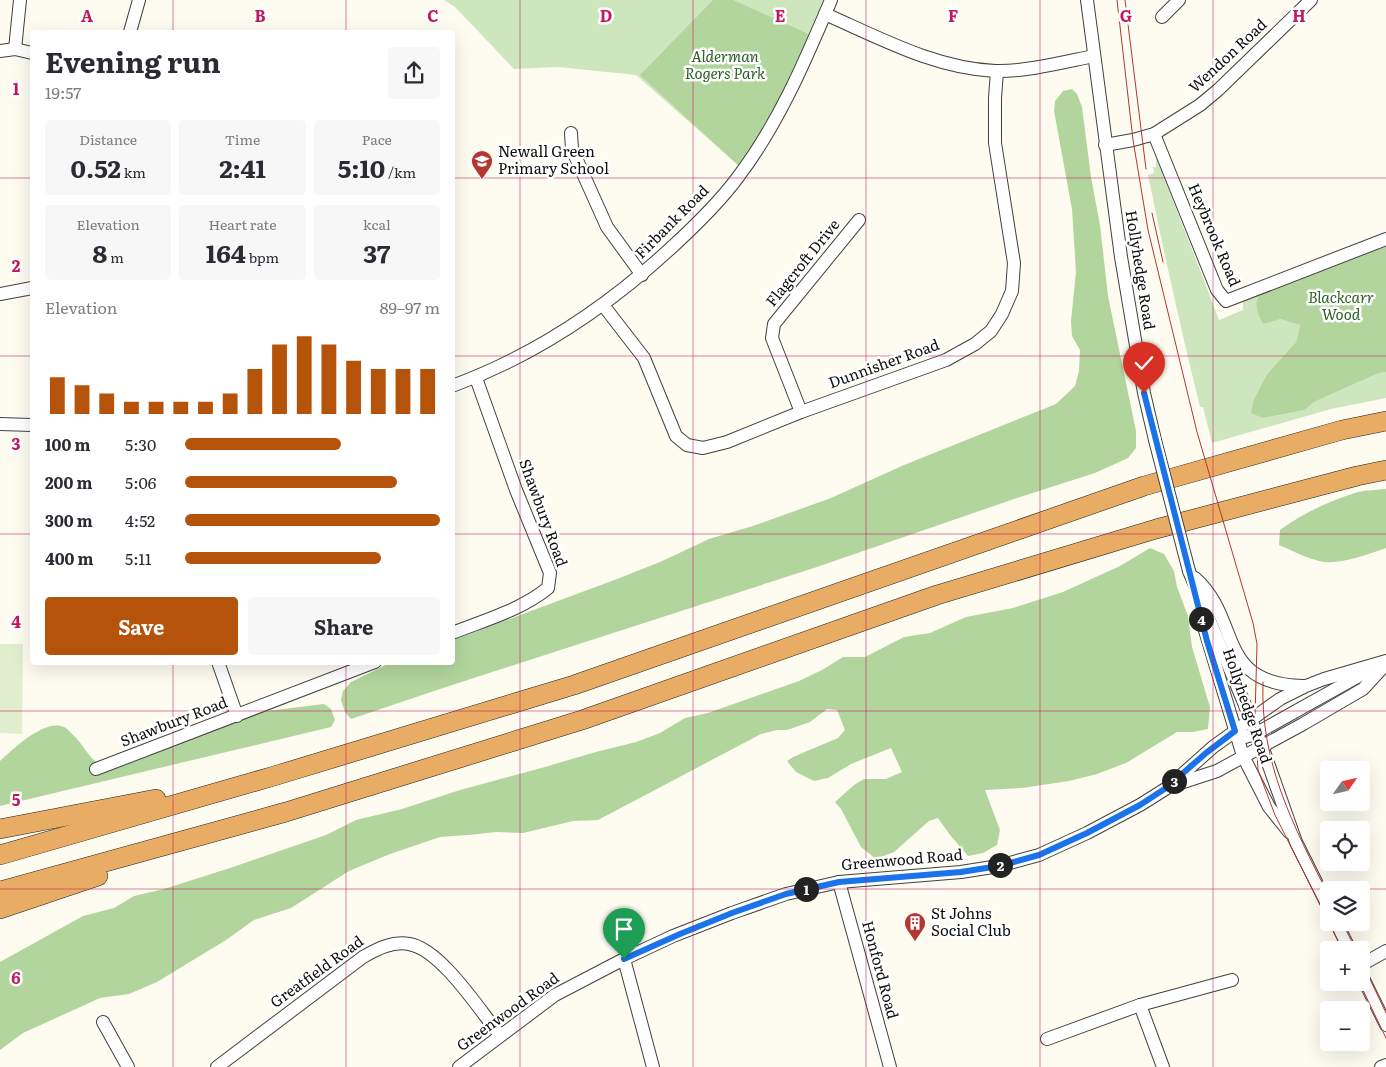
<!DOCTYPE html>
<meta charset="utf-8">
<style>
body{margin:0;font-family:Literata,serif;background:#f7f7f7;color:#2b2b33;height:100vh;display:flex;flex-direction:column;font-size:19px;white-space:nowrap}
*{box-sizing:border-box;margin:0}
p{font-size:16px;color:#7c7c81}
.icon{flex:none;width:28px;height:28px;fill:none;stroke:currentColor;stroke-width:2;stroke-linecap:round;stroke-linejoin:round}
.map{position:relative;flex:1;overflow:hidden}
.sheet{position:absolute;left:30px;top:30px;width:425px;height:635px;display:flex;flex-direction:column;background:#fff;border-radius:5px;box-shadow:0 5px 20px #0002}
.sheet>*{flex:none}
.needle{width:32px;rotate:56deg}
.tools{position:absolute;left:1320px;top:761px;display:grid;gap:10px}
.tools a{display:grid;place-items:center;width:50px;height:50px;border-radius:5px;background:#fff;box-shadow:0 5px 20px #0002;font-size:25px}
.pin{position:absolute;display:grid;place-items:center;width:42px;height:42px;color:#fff;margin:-51px -21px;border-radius:50% 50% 50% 0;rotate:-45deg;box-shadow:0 0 5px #0007}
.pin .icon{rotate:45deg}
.km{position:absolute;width:25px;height:25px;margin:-12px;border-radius:50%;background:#222;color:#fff;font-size:14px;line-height:25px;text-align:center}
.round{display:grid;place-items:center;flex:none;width:52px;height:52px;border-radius:5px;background:#f7f7f7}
.overview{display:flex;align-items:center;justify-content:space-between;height:85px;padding:0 15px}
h1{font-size:28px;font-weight:700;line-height:38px}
.figures{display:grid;grid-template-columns:repeat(3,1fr);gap:8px;height:85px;padding:5px 15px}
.figures div{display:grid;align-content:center;border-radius:5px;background:#f7f7f7;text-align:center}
.figures b{font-size:25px;font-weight:700}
.figures small{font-size:14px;font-weight:400}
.figures p{font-size:14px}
.chart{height:140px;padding:10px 15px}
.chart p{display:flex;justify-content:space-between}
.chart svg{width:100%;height:90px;margin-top:5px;stroke:#b45309;stroke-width:6}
.action{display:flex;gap:10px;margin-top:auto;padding:10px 15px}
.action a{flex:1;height:58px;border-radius:5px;background:#b45309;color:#fff;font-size:20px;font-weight:700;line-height:58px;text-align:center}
.action a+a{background:#f7f7f7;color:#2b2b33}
ul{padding:0 15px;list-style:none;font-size:16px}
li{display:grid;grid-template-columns:80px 60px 1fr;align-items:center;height:38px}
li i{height:12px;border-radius:6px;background:#b45309}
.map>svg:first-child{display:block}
.green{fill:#cee6bd}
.forest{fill:#b2d59d}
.pitch{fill:#e0eece}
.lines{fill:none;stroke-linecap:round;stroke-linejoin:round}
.minor-casing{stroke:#414141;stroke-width:14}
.highway-casing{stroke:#1f1f1f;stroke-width:20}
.minor{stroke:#fff;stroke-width:12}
.highway{stroke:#e9ac64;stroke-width:19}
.tram{stroke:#b33631;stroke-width:1}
.minor-bridge-casing{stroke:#414141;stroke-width:14;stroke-linecap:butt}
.minor-bridge{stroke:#fff;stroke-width:12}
.route-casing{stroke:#fff;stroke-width:10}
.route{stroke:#1a73e8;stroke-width:6}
.grid{fill:none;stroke:#c2185b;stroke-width:1;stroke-opacity:0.55}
.labels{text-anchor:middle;stroke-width:5;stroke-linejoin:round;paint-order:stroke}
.street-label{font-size:15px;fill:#0e0e0e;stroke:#fff}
.park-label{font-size:15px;font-style:italic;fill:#2b6123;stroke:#fff}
.poi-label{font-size:15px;fill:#0e0e0e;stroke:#fff;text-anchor:start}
.grid-label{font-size:16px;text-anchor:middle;font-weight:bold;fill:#c2185b;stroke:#fff;stroke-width:5;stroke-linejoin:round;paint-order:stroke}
</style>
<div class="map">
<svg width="1386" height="1067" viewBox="0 0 1386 1067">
<rect width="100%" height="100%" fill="#fefcf1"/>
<!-- green -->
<g class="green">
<path d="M444,0H826L824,8L739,166L636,75L558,67L514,69L455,7Z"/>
<path d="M1156,156C1176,211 1199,265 1219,320L1243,310V300L1259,294L1280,319L1300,324L1296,342L1267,374L1254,399L1263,418L1305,410L1314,402L1379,373L1386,372V398L1331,409L1212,443L1203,407H1200C1181,330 1164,253 1148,175L1154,173L1153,167H1156Z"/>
</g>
<!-- forest -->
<g class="forest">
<path d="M713,0H733L802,31L813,37L778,108L739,166L640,75Z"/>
<path d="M1072,89L1077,94L1082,107L1091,177L1100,225L1108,296L1136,431V448L1128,458L1095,473L1017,498L814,568L440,689L351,719L345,712L341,700L343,691L351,682L390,663L452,662L453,640L617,579L660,562L709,539L756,525L831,498L904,465L1056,404L1075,386L1079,371L1080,350L1072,336L1071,321L1076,272L1072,209L1054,111L1055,101L1063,91Z"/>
<path d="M1386,239V372L1379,373L1314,402L1305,410L1263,418L1251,413L1254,399L1267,374L1296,342L1300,325L1280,319L1263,324C1255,309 1254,303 1262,287Z"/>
<path d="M1386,489V548C1369,554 1342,564 1324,562C1308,559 1293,551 1279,545L1280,530C1303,513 1331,500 1358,492C1367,490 1377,490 1386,489Z"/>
<path d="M1150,548L1164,554L1174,571L1177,587L1188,616L1192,647L1210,707L1208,729L1193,732H1177L1126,763L1097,774L1069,781L1022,788L985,790L1000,830L997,845L983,853L968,856L950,835L938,818L929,821L894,852L876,859L861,847L841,809L835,802L854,785L864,779H886L902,772L891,748L851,764L828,778L814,781L796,772L787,761L793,757L838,738L845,730L837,710L827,709L810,722L787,730H777L761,734L598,820L573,821L523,833L496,832L469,835L440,837L390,854L349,871L291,908L254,920L226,940L157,982L129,994L100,998L23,1033L0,1050V962L83,916L114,908L134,896L164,889L233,867L326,835L356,820L402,809L460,790L545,767L592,753L636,742L660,733L685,718L708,713L799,681L822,670L843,657H865L904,637L930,633L966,617L1013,608L1063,592L1120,566Z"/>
<path d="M324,704L331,709L335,720L331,727L0,806V761C13,749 45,718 64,727C67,728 71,733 73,735C83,744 88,757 99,764L258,712Z"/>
</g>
<!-- pitch -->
<path class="pitch" d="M0,644H23L22,734L0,733Z"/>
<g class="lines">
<!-- minor casing -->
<g class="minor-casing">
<g id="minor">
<path d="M1087,0L1121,257L1144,393L1155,440"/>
<path d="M825,14C880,38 934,68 995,71C1025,72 1064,62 1094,56"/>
<path d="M1162,17L1179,0"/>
<path d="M130,32L139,0"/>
<path d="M15,49L20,0"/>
<path d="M0,51L15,49L32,53"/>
<path d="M571,133L572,149L607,227L642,275"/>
<path d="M1154,134L1217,290L1226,301L1386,239"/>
<path d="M1105,145L1133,140L1154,134L1200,105L1218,90L1311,0"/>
<path d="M0,294L32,288"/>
<path d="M603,305L644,358L676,436L687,445L703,448L727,442L801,412L946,360L975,344L991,331L1002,314L1012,291L1014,263L995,143V98L997,71"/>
<path d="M452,386C534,356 607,307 671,248C695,226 719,203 738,177C779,123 805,61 831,0"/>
<path d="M801,412L772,338L774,324L859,220"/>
<path d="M0,424L32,425"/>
<path d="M1189,571L1262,746L1296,842L1329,908"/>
<path d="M1195,578C1242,620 1215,684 1303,686"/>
<path d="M1200,614L1243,756L1269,807L1289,832"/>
<path d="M452,633C485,620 521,610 548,588L550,573L516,490L476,378"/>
<path d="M218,662L237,716"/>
<path d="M1235,731L1245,737L1255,734L1366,672"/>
<path d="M96,769L375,662"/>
<path d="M1174,785L1217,771L1303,724L1363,689L1386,664"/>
<path d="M839,882L890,1067"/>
<path d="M1336,922L1350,950"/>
<path d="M624,959L653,1067"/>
<path d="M1361,965L1386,951"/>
<path d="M1361,974L1386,1025"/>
<path d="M1140,1005L1163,1067"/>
<path d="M103,1022L128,1067"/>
<path d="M1047,1039L1140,1005L1232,980"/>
<path d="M217,1067L363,957C377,949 392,941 409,944C441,949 480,1011 500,1035"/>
<path d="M459,1067L555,995L624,959L673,936L732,913L786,894L839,882L961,872L999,866L1039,855L1087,833L1140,805L1167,788L1213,747L1280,699L1306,686L1324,679L1386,661"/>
<path d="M1381,1067L1386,1065"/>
</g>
</g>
<!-- highway casing -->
<g class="highway-casing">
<g id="highway">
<path d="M0,829L156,799"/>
<path d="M0,855L274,776L574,685L1144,486L1342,430L1386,421"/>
<path d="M0,891L286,812L582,720L937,595L1156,529L1357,476L1386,470"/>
<path d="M0,909L98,876"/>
</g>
</g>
<!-- minor -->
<use href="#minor" class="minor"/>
<!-- highway -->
<use href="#highway" class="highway"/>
<!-- tram -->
<g class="tram">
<path d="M1117,0L1133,140L1148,230L1197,432L1253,623L1257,644L1255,717L1258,770L1275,815L1329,922"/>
<path d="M1125,0L1146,169"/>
<path d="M1152,213L1163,262"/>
<path d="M1263,682C1260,763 1293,825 1329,896"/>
<path d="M1329,922L1342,950"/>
<path d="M1342,922L1356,950"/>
<path d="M1361,960L1386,1013"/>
<path d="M1359,982L1386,1038"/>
</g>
<!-- minor-bridge casing -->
<g class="minor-bridge-casing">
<path id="minor-bridge" d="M1155,440L1189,571"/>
</g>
<!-- minor-bridge -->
<use href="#minor-bridge" class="minor-bridge"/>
</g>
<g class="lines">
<!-- route casing -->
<g class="route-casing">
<path id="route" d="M624,959L680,934L732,913L786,894L839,882L961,872L999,866L1039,855L1087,833L1140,805L1166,788L1206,753L1235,731L1207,641L1144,393"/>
</g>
<!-- route -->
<use href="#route" class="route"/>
</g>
<!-- grid -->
<path class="grid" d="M173,0V32M346,0V32M520,0V1067M693,0V1067M866,0V1067M1040,0V1067M1213,0V1067M0,178H32M452,178H1386M0,356H32M452,356H1386M0,534H32M452,534H1386M173,662V1067M346,662V1067M0,711H1386M0,889H1386"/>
<!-- icons -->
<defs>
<g id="school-pin" transform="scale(1.125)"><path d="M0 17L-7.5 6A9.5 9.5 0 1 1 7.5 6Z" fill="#b33631" stroke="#fff"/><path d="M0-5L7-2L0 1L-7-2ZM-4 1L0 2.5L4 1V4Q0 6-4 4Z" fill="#fff"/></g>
<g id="building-pin" transform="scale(1.125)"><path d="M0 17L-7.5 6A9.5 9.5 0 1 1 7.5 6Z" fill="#b33631" stroke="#fff"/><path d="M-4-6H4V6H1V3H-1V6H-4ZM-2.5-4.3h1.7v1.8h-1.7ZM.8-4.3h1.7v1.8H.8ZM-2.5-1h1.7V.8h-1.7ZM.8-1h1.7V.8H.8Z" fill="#fff"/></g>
</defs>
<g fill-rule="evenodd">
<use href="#school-pin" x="482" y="161"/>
<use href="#building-pin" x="915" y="923"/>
</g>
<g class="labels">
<!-- street labels -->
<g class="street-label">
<text transform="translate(1228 56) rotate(-43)" y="5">Wendon Road</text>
<text transform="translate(672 222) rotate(-45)" y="5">Firbank Road</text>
<text transform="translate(1214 235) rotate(67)" y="5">Heybrook Road</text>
<text transform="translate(803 263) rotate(-51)" y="5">Flagcroft Drive</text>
<text transform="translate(1140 270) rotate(81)" y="5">Hollyhedge Road</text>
<text transform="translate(884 364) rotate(-20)" y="5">Dunnisher Road</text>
<text transform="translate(543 513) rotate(70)" y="5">Shawbury Road</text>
<text transform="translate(1247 706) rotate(71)" y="5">Hollyhedge Road</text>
<text transform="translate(174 722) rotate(-21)" y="5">Shawbury Road</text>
<text transform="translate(902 860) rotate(-5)" y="5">Greenwood Road</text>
<text transform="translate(880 970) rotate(75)" y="5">Honford Road</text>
<text transform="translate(317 972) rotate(-36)" y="5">Greatfield Road</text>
<text transform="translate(508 1012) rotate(-36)" y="5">Greenwood Road</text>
</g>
<!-- park labels -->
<g class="park-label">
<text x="725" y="62">Alderman<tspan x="725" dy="17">Rogers Park</tspan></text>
<text x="1341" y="303">Blackcarr<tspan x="1341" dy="17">Wood</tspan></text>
</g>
<!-- poi labels -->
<g class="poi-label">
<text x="498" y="157">Newall Green<tspan x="498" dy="17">Primary School</tspan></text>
<text x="931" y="919">St Johns<tspan x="931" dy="17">Social Club</tspan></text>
</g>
</g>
<g class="grid-label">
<text x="87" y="22">A</text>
<text x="260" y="22">B</text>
<text x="433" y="22">C</text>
<text x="606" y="22">D</text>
<text x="780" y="22">E</text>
<text x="953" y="22">F</text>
<text x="1126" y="22">G</text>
<text x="1299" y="22">H</text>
<text x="16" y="95">1</text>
<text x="16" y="272">2</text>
<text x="16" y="450">3</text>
<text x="16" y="628">4</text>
<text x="16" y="806">5</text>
<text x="16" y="984">6</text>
</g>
</svg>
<div class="tools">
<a><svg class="needle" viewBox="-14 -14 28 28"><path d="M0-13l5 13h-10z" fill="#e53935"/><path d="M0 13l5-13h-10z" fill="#7c7c81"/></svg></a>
<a><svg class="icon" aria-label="locate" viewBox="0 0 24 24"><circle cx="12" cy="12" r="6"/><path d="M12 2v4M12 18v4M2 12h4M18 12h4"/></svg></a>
<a><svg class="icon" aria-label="layers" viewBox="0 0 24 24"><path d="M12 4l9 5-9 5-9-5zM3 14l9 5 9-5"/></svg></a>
<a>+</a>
<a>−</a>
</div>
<div class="pin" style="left:624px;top:959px;background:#1e9e55"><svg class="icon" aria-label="arrive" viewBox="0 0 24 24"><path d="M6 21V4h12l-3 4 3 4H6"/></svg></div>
<div class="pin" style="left:1144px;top:393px;background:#d93025"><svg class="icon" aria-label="check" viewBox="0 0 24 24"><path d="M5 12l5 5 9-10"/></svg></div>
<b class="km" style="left:806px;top:889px">1</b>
<b class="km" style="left:1000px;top:865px">2</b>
<b class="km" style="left:1174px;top:781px">3</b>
<b class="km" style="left:1201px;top:619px">4</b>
<section class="sheet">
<div class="overview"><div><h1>Evening run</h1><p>19:57</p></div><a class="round"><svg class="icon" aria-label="share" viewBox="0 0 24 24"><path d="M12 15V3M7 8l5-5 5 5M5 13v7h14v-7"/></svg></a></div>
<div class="figures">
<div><p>Distance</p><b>0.52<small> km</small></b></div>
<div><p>Time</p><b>2:41</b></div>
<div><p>Pace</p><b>5:10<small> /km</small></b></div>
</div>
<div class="figures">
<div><p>Elevation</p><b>8<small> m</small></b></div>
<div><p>Heart rate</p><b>164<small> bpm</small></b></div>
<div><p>kcal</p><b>37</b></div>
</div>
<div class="chart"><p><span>Elevation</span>89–97 m</p>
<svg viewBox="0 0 160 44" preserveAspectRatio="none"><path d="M5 44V26M15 44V30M25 44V34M35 44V38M45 44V38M55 44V38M65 44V38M75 44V34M85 44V22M95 44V10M105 44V6M115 44V10M125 44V18M135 44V22M145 44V22M155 44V22"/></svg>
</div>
<ul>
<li><b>100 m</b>5:30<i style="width:61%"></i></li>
<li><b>200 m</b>5:06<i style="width:83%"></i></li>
<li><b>300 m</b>4:52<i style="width:100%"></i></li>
<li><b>400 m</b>5:11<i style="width:77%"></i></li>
</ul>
<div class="action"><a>Save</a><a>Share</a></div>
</section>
</div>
